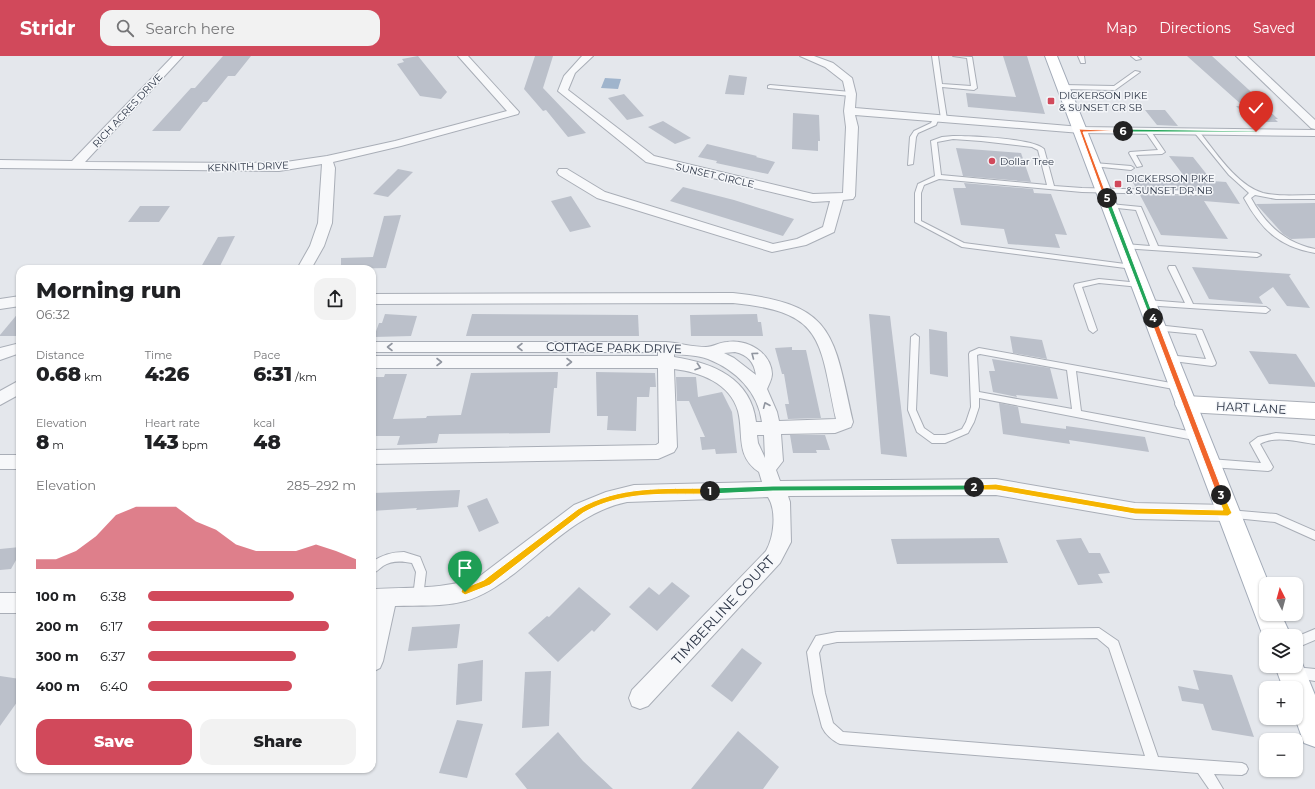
<!DOCTYPE html>
<meta charset="utf-8">
<style>
body{margin:0;font-family:Montserrat,sans-serif;background:#f2f2f2;color:#202124;height:100vh;display:flex;flex-direction:column;font-size:15px;white-space:nowrap}
*{box-sizing:border-box;margin:0}
p{font-size:13px;color:#757577}
.icon{flex:none;width:22px;height:22px;fill:none;stroke:currentColor;stroke-width:2;stroke-linecap:round;stroke-linejoin:round}
.map{position:relative;flex:1;overflow:hidden}
.panel{position:absolute;left:16px;top:209px;width:360px;height:508px;display:flex;flex-direction:column;background:#fff;border-radius:12px;box-shadow:0 1px 3px #0004}
.panel>*{flex:none}
.needle{width:26px;rotate:354deg}
.controls{position:absolute;left:1259px;top:521px;display:grid;gap:8px}
.controls a{display:grid;place-items:center;width:44px;height:44px;border-radius:8px;background:#fff;box-shadow:0 1px 3px #0004;font-size:20px}
.pin{position:absolute;display:grid;place-items:center;width:34px;height:34px;color:#fff;margin:-41px -17px;border-radius:50% 50% 50% 0;rotate:-45deg;box-shadow:0 0 4px #0007}
.pin .icon{rotate:45deg}
.km{position:absolute;width:20px;height:20px;margin:-10px;border-radius:50%;background:#222;color:#fff;font-size:11px;line-height:20px;text-align:center}
.round{display:grid;place-items:center;flex:none;width:42px;height:42px;border-radius:12px;background:#f2f2f2}
.head{display:flex;align-items:center;justify-content:space-between;height:68px;padding:0 20px}
h1{font-size:22px;font-weight:800;line-height:30px}
.stats{display:grid;grid-template-columns:repeat(3,1fr);gap:6px;height:68px;padding:4px 20px}
.stats div{display:grid;align-content:center}
.stats b{font-size:20px;font-weight:800}
.stats small{font-size:11px;font-weight:400}
.stats p{font-size:11px}
.chart{height:112px;padding:8px 20px}
.chart p{display:flex;justify-content:space-between}
.chart svg{width:100%;height:72px;margin-top:4px;fill:#d1495b;opacity:.7}
.button{display:flex;gap:8px;margin-top:auto;padding:8px 20px}
.button a{flex:1;height:46px;border-radius:12px;background:#d1495b;color:#fff;font-size:16px;font-weight:800;line-height:46px;text-align:center}
.button a+a{background:#f2f2f2;color:#202124}
ul{padding:0 20px;list-style:none;font-size:13px}
li{display:grid;grid-template-columns:64px 48px 1fr;align-items:center;height:30px}
li i{height:10px;border-radius:5px;background:#d1495b}
header{display:flex;align-items:center;gap:24px;box-sizing:border-box;height:56px;padding:0 20px;background:#d1495b;color:#fff}
header strong{font-size:19px}
nav{display:flex;gap:22px;margin-inline-start:auto;font-size:14px}
.search{width:280px;height:36px;background:#f2f2f2;display:flex;align-items:center;gap:10px;box-sizing:border-box;padding:0 14px;border-radius:12px;color:#757577;font-size:15px}
.map>svg:first-child{display:block}
.water{fill:#9fb4cc}
.building{fill:#bbc0ca}
.lines{fill:none;stroke-linecap:round;stroke-linejoin:round}
.lane-casing{stroke:#a9aeb7;stroke-width:2}
.street-casing{stroke:#a9aeb7;stroke-width:2}
.secondary-casing{stroke:#a9aeb7;stroke-width:2}
.primary-casing{stroke:#a3abb8;stroke-width:2}
.lane{fill:#f7f8fa;fill-rule:evenodd}
.street{fill:#f7f8fa;fill-rule:evenodd}
.secondary{fill:#fff;fill-rule:evenodd}
.primary{fill:#fff;fill-rule:evenodd}
.oneway{stroke:#9196a0}
.split-1{fill:#f5b400;stroke:#fff}
.split-2{fill:#22a559;stroke:#fff}
.split-3{fill:#f5b400;stroke:#fff}
.split-4{fill:#f0652b;stroke:#fff}
.split-5{fill:#22a559;stroke:#fff}
.split-6{fill:#f0652b;stroke:#fff}
.split-7{fill:#22a559;stroke:#fff}
.poi-dot{fill:#d1495b;stroke:#f4f6f9;stroke-width:1.5}
.labels{text-anchor:middle;stroke-width:3;stroke-linejoin:round;paint-order:stroke}
.far-poi-label{font-size:10px;fill:#2b3445;stroke:#f4f6f9;text-anchor:start}
.far-street-label{font-size:10px;fill:#2b3445;stroke:#f4f6f9}
.street-label{font-size:12px;fill:#2b3445;stroke:#f4f6f9}
.near-street-label{font-size:14px;fill:#2b3445;stroke:#f4f6f9}
</style>
<header>
<strong>Stridr</strong>
<div class="search"><svg class="icon" aria-label="search" viewBox="0 0 24 24"><circle cx="10" cy="10" r="6"/><path d="M15 15l6 6"/></svg>Search here</div>
<nav><a>Map</a><a>Directions</a><a>Saved</a></nav>
</header>
<div class="map">
<svg width="1315" height="733" viewBox="0 0 1315 733">
<rect width="100%" height="100%" fill="#e4e7ec"/>
<!-- water -->
<path class="water" d="M605,22L621,23L618,33L601,32Z"/>
<!-- building -->
<g class="building">
<path d="M223,0H251L235,20H228L207,46H203L180,75H152L191,32H195Z"/>
<path d="M418,0L447,36L441,43L420,40L397,8L404,6L402,3Z"/>
<path d="M535,0H553L543,32L586,77L568,81L546,54L543,55L524,33Z"/>
<path d="M1003,0H1027L1045,58L968,51L966,37L1016,41Z"/>
<path d="M1187,0H1212L1260,44H1258L1278,63H1275L1278,66H1252L1236,50H1243Z"/>
<path d="M729,19L747,21L744,39L725,38Z"/>
<path d="M624,38L644,60L627,64L608,42Z"/>
<path d="M1145,54H1165L1178,70L1157,69Z"/>
<path d="M793,57L819,59L820,85H818V95L792,93Z"/>
<path d="M663,65L691,82L675,88L648,71Z"/>
<path d="M707,88L757,100L756,101L775,106L768,118L716,107L717,105L698,101Z"/>
<path d="M956,92L1021,97L1031,126L963,120Z"/>
<path d="M1169,100L1193,101L1212,125L1226,126L1240,148L1204,145L1228,183L1161,179L1140,139L1204,140L1208,137L1204,134L1136,132L1131,123L1187,124Z"/>
<path d="M398,113L413,116L388,141L373,138Z"/>
<path d="M964,127L1033,133L1034,137L1051,138L1067,179L1055,178L1060,192L1008,188L1004,173L961,169L953,132H966Z"/>
<path d="M683,131L734,144L794,163L783,180L670,145Z"/>
<path d="M571,140L591,171L570,176L551,145Z"/>
<path d="M1315,147V182L1291,183L1283,178L1256,148Z"/>
<path d="M140,150H170L159,166H128Z"/>
<path d="M401,159L386,212L341,213V202L373,201L384,160Z"/>
<path d="M235,180L220,210L201,211L218,181Z"/>
<path d="M1192,211L1291,218L1289,220L1310,252L1287,250L1273,231L1259,241L1263,248L1209,243Z"/>
<path d="M20,255V280H0V279Z"/>
<path d="M385,258L417,260L411,280L374,281L379,267H382Z"/>
<path d="M472,258L638,259L639,280H466Z"/>
<path d="M757,258L758,266H761L763,280H691L690,259Z"/>
<path d="M869,258L890,260L907,401L881,398Z"/>
<path d="M929,273L947,276L948,321L930,318Z"/>
<path d="M1010,280L1042,284L1047,303L1013,297Z"/>
<path d="M792,291V294H806L821,362L788,363L785,348H789L784,318H782L775,292Z"/>
<path d="M1249,295L1296,298L1315,327V331L1269,328Z"/>
<path d="M992,303L1050,312L1058,343L1016,339L1017,341L993,336L989,315H995Z"/>
<path d="M558,316L557,332H554L550,377L439,378L437,387L419,388L397,389L400,380H372V321H384L385,318H407L393,363L426,362L427,360L461,359L471,317Z"/>
<path d="M596,316L655,317L656,331H650L649,341H637L636,375L607,374L608,360H597Z"/>
<path d="M676,321H696L698,341L722,336L732,356L737,397L716,398L715,393L702,394L700,381H705L689,345H677Z"/>
<path d="M999,347L1018,351L1021,367L1066,373V370L1145,381L1149,396L1069,384L1070,388L1003,378Z"/>
<path d="M825,379L830,394H816L817,397H793L790,379Z"/>
<path d="M460,434L458,451L416,454L417,452L372,455V437Z"/>
<path d="M487,442L499,467L479,476L467,450Z"/>
<path d="M999,482L1008,507L897,508L891,483Z"/>
<path d="M1081,482L1089,497H1100L1110,517L1098,518L1103,527L1078,529L1056,484Z"/>
<path d="M20,491V497L11,513L0,514V493Z"/>
<path d="M672,526L690,540L657,575L629,551L649,531L659,539Z"/>
<path d="M579,531L611,558L594,576L592,574L558,606L528,577L547,560L549,561Z"/>
<path d="M460,568L457,592L408,595L412,571Z"/>
<path d="M742,592L762,607L732,646L711,630Z"/>
<path d="M483,604L482,645L456,649L458,608Z"/>
<path d="M1193,614L1232,619L1254,681L1212,674L1203,648L1182,645L1178,630L1199,634Z"/>
<path d="M551,615L549,670L522,672L525,616Z"/>
<path d="M0,620L20,623V642L0,670Z"/>
<path d="M457,664L483,668L467,722L439,717Z"/>
<path d="M738,675L779,711L763,733H691Z"/>
<path d="M558,676L583,705L613,733H527L515,718Z"/>
</g>
<g class="lines">
<!-- lane casing -->
<g class="lane-casing">
<g id="lane">
<path d="M932,0H938L942,28L971,30L967,2L953,0L972,1L977,32L974,34L942,31L947,63L944,65L941,63Z"/>
<path d="M1078,0H1084L1085,7H1081Z"/>
<path d="M1131,0H1137L1141,3L1136,4Z"/>
<path d="M1135,15L1140,16L1115,34L1063,33L1060,31L1063,29L1114,30Z"/>
<path d="M770,29L851,36L854,38L851,40L768,32V30Z"/>
<path d="M934,61L939,62L936,69L918,77L916,81L913,108L908,109L910,81L914,75L931,67Z"/>
<path d="M1148,73L1150,74L1165,96L1162,98L1136,99L1142,110L1137,111L1129,97L1130,96L1158,94L1145,75Z"/>
<path d="M1194,74H1198C1214,94 1237,130 1263,137C1280,141 1298,139 1315,139V143H1276L1255,139L1251,142C1265,168 1285,187 1315,193V197C1279,191 1261,173 1244,142L1249,137L1229,119L1194,76Z"/>
<path d="M953,80C971,80 1032,82 1044,93L1054,130L1082,132L1204,135L1207,137L1204,139L1082,136L939,123L924,129L921,137V165L964,187L1133,209L1137,211L1133,213L962,191L915,166V137L918,128L935,120L931,85L942,81ZM953,83L981,85L1032,91L1038,94L1047,129L941,119L937,86Z"/>
<path d="M1094,107L1131,110L1134,112L1131,114L1092,110L1091,109Z"/>
<path d="M1110,148L1141,151L1158,190L1257,197L1261,199L1257,201L1122,192L1121,190L1125,188L1150,190L1136,154L1108,151V149Z"/>
<path d="M1169,210H1175L1176,212L1193,248L1266,251L1270,254L1266,257L1144,249L1143,247L1144,245L1147,244L1185,247L1168,212Z"/>
<path d="M1099,223L1140,227L1144,229L1140,231L1099,227L1082,231L1097,274L1093,277L1089,274L1074,230L1075,228Z"/>
<path d="M1157,269L1202,274L1216,307L1215,309L1212,310L1165,304L1164,302L1165,300L1168,299L1206,303L1196,278L1154,274L1153,272Z"/>
<path d="M915,278L919,281L916,354L924,372L934,379H945L952,377L962,373L966,366L971,351L969,298L970,296L979,292L1182,329L1183,331L1182,333L1179,334L1076,315L1081,355L1199,377L1202,378L1204,381L1202,384L1199,385L979,342V351L974,366L968,377L945,387H932L917,376L908,354L911,281ZM980,298L1067,314L1072,353L979,336L977,299Z"/>
<path d="M1276,377L1315,380V388C1298,386 1275,379 1260,388L1273,411L1271,414L1268,415L1210,411L1207,410L1205,407L1207,404L1210,403L1261,407L1250,387L1258,381Z"/>
<path d="M1229,454L1276,458L1315,475V484L1275,466L1225,461L1224,458L1225,455Z"/>
<path d="M404,496L420,501L426,516L423,541L422,545L418,546L414,545L413,541L416,516L412,507C402,505 392,504 383,510C379,513 376,516 372,518V506C382,499 392,496 404,496Z"/>
<path d="M1099,572L1118,585L1158,701L1242,707L1246,709L1248,713L1246,717L1242,719L1214,718L1223,733H1209L1198,717L840,688C833,685 825,678 822,671L813,637L807,596L816,580L837,576ZM1097,582L1109,592L1145,700L843,676L833,667L825,637L819,597L823,589L837,586Z"/>
<path d="M1315,573V584L1296,592V581Z"/>
<path d="M1295,611L1315,613V625L1291,621L1289,617L1291,613Z"/>
</g>
</g>
<!-- street casing -->
<g class="street-casing">
<g id="street">
<path d="M173,0H183L85,106L279,107L327,100L395,85L507,55L458,0H468L519,56L518,58L401,90L333,106L335,112L332,167L324,190L311,213H297L310,190L318,167L322,108L279,115L0,112V104L72,105Z"/>
<path d="M582,0H593L575,17L568,34L654,100L813,138L843,137L846,71L844,55L846,38L843,25L825,11L800,0H814L833,7L852,22L856,38L855,52L1081,71L1315,74V80L1081,77L855,59L858,71L855,140L853,143L843,144L834,176L806,189L772,196L597,142L559,119L557,116L559,113H567L605,136L773,188L797,183L823,171L830,145L813,146L646,106L558,35L564,20Z"/>
<path d="M1236,0H1247L1315,64V73L1311,72Z"/>
<path d="M733,237C835,248 833,277 853,366L851,371L835,377L781,378L783,405L776,414L780,425L996,423L1135,447L1228,449L1235,451L1237,457L1235,463L1228,465L1135,463L996,439L788,440L790,446L791,486L780,507L648,650L640,653L632,650L629,642L632,634L766,495C774,481 777,455 768,441L627,446C583,455 549,490 515,517C500,528 484,540 465,545C443,551 418,549 395,550L383,605L380,612L372,616V561L374,551H372V533C408,531 447,534 480,520L574,449L606,436L634,429L762,426L759,416C735,400 744,378 738,355C730,327 700,316 674,313L677,391L674,396L658,403L372,408V394L656,389L659,387L658,312H372V300H658V296H372V286H666C679,287 693,291 706,291C713,291 720,286 727,286C747,283 771,296 772,318C772,323 769,328 767,333L777,356L779,365L836,363C819,284 825,256 733,247L372,248V238ZM735,296C748,299 754,306 756,319L734,302L724,297ZM674,298C685,299 698,299 708,303C736,314 758,336 762,366H756C751,322 713,307 674,301ZM757,379H764L765,402L758,387Z"/>
<path d="M20,240V250L0,253V243Z"/>
<path d="M20,287V297L0,304V292Z"/>
<path d="M20,324V338L0,349V335Z"/>
<rect x="0" y="399" width="20" height="14"/>
<rect x="0" y="537" width="20" height="20"/>
</g>
</g>
<!-- secondary casing -->
<g class="secondary-casing">
<path id="secondary" d="M1186,340L1315,347V363L1186,356L1178,354L1175,348L1178,342Z"/>
</g>
<!-- primary casing -->
<g class="primary-casing">
<g id="primary">
<path d="M1045,0H1057L1269,528H1266V558H1281L1291,580H1266V586L1263,580Z"/>
<path d="M1296,599L1299,600L1315,639V691L1304,687L1295,662L1296,632H1283L1275,610H1296Z"/>
</g>
</g>
<!-- lane -->
<use href="#lane" class="lane"/>
<!-- street -->
<use href="#street" class="street"/>
<!-- secondary -->
<use href="#secondary" class="secondary"/>
<!-- primary -->
<use href="#primary" class="primary"/>
</g>
<!-- one-way arrows -->
<defs><path id="oneway-chevron" d="M-2-3.5L2.5 0L-2 3.5" fill="none" stroke-width="1.6" stroke-linecap="round" stroke-linejoin="round"/></defs>
<g class="oneway">
<use href="#oneway-chevron" transform="translate(390 291) rotate(180)"/>
<use href="#oneway-chevron" transform="translate(520 291) rotate(180)"/>
<use href="#oneway-chevron" transform="translate(754 299) rotate(-143)"/>
<use href="#oneway-chevron" transform="translate(439 306)"/>
<use href="#oneway-chevron" transform="translate(569 306)"/>
<use href="#oneway-chevron" transform="translate(698 311) rotate(18)"/>
<use href="#oneway-chevron" transform="translate(766 349) rotate(-113)"/>
</g>
<!-- split-1 -->
<path class="split-1" d="M710,432L714,435L710,438C666,439 623,434 583,457L490,529L465,539L461,536L462,533L484,524L578,453C620,429 663,433 710,432Z"/>
<!-- split-2 -->
<path class="split-2" d="M974,429L977,431L974,434L773,435L710,438L707,435L710,432L773,430Z"/>
<!-- split-3 -->
<path class="split-3" d="M996,428L1135,452L1223,454L1217,439L1221,436L1223,437L1232,457L1228,460L1135,458L996,434H974L970,431L974,429Z"/>
<!-- split-4 -->
<path class="split-4" d="M1153,261L1156,262L1224,439L1223,441H1218L1217,439L1150,262Z"/>
<!-- split-5 -->
<path class="split-5" d="M1107,140L1109,142L1155,264L1150,262L1104,142Z"/>
<!-- split-6 -->
<path class="split-6" d="M1079,73L1125,75L1083,76L1108,143L1104,142Z"/>
<!-- split-7 -->
<path class="split-7" d="M1123,73L1256,75L1258,76H1122Z"/>
<!-- markers -->
<g class="poi-dot">
<rect x="1047" y="41" width="8" height="8" rx="2"/>
<circle cx="992" cy="105" r="4"/>
<rect x="1114" y="124" width="8" height="8" rx="2"/>
</g>
<g class="labels">
<!-- far-poi labels -->
<g class="far-poi-label">
<text x="1059" y="43">DICKERSON PIKE<tspan x="1059" dy="12">&amp; SUNSET CR SB</tspan></text>
<text x="1000" y="109">Dollar Tree</text>
<text x="1126" y="126">DICKERSON PIKE<tspan x="1126" dy="12">&amp; SUNSET DR NB</tspan></text>
</g>
<!-- far-street labels -->
<g class="far-street-label">
<text transform="translate(127 54) rotate(-47)" y="4">RICH ACRES DRIVE</text>
<text transform="translate(248 110) rotate(-2)" y="4">KENNITH DRIVE</text>
<text transform="translate(715 119) rotate(13)" y="4">SUNSET CIRCLE</text>
</g>
<!-- street labels -->
<g class="street-label">
<text transform="translate(614 292) rotate(1)" y="4">COTTAGE PARK DRIVE</text>
<text transform="translate(1251 352) rotate(3)" y="4">HART LANE</text>
</g>
<!-- near-street labels -->
<g class="near-street-label">
<text transform="translate(723 554) rotate(-47)" y="5">TIMBERLINE COURT</text>
</g>
</g>
</svg>
<div class="controls">
<a><svg class="needle" viewBox="-14 -14 28 28"><path d="M0-13l5 13h-10z" fill="#e53935"/><path d="M0 13l5-13h-10z" fill="#757577"/></svg></a>
<a><svg class="icon" aria-label="layers" viewBox="0 0 24 24"><path d="M12 4l9 5-9 5-9-5zM3 14l9 5 9-5"/></svg></a>
<a>+</a>
<a>−</a>
</div>
<div class="pin" style="left:465px;top:536px;background:#1e9e55"><svg class="icon" aria-label="arrive" viewBox="0 0 24 24"><path d="M6 21V4h12l-3 4 3 4H6"/></svg></div>
<div class="pin" style="left:1256px;top:76px;background:#d93025"><svg class="icon" aria-label="check" viewBox="0 0 24 24"><path d="M5 12l5 5 9-10"/></svg></div>
<b class="km" style="left:710px;top:435px">1</b>
<b class="km" style="left:974px;top:431px">2</b>
<b class="km" style="left:1221px;top:439px">3</b>
<b class="km" style="left:1153px;top:262px">4</b>
<b class="km" style="left:1107px;top:142px">5</b>
<b class="km" style="left:1123px;top:75px">6</b>
<section class="panel">
<div class="head"><div><h1>Morning run</h1><p>06:32</p></div><a class="round"><svg class="icon" aria-label="share" viewBox="0 0 24 24"><path d="M12 15V3M7 8l5-5 5 5M5 13v7h14v-7"/></svg></a></div>
<div class="stats">
<div><p>Distance</p><b>0.68<small> km</small></b></div>
<div><p>Time</p><b>4:26</b></div>
<div><p>Pace</p><b>6:31<small> /km</small></b></div>
</div>
<div class="stats">
<div><p>Elevation</p><b>8<small> m</small></b></div>
<div><p>Heart rate</p><b>143<small> bpm</small></b></div>
<div><p>kcal</p><b>48</b></div>
</div>
<div class="chart"><p><span>Elevation</span>285–292 m</p>
<svg viewBox="0 0 160 44" preserveAspectRatio="none"><path d="M0 44V38L10 38L20 33L30 24L40 11L50 6L60 6L70 6L80 15L90 20L100 29L110 33L120 33L130 33L140 29L150 33L160 38V44z"/></svg>
</div>
<ul>
<li><b>100 m</b>6:38<i style="width:70%"></i></li>
<li><b>200 m</b>6:17<i style="width:87%"></i></li>
<li><b>300 m</b>6:37<i style="width:71%"></i></li>
<li><b>400 m</b>6:40<i style="width:69%"></i></li>
</ul>
<div class="button"><a>Save</a><a>Share</a></div>
</section>
</div>
